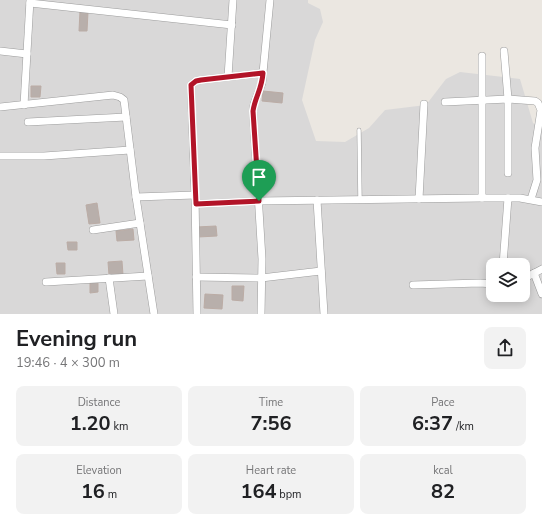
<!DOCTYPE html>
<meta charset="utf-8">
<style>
body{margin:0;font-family:"Nunito Sans",sans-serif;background:#f2f2f2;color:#202124;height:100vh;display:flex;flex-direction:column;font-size:15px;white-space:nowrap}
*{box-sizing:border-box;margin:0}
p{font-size:13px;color:#757577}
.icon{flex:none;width:22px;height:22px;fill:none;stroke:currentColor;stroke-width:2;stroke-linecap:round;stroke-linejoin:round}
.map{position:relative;height:314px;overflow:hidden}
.drawer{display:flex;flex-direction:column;background:#fff;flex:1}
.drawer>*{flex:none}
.fabs{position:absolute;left:486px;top:258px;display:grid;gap:8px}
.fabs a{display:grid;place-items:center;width:44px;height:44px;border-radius:8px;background:#fff;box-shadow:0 2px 10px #0003;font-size:20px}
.pin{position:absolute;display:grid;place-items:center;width:34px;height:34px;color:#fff;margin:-41px -17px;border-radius:50% 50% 50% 0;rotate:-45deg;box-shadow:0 0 4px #0007}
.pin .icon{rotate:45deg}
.round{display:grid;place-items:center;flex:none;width:42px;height:42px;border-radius:8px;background:#f2f2f2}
.headline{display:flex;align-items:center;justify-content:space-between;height:68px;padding:0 16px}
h1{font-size:22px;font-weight:700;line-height:30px}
.stats{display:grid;grid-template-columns:repeat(3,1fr);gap:6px;height:68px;padding:4px 16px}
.stats div{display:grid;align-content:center;border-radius:8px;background:#f2f2f2;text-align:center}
.stats b{font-size:20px;font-weight:700}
.stats small{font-size:11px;font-weight:400}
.stats p{font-size:11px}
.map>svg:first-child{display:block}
.residential{fill:#d9d8d8;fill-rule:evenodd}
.building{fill:#b8afab;stroke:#bbaca5}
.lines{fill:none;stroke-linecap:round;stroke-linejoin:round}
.lane-casing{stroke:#9c9c9c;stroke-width:4.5}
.street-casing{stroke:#9c9c9c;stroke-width:8}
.lane{stroke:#fff;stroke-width:3.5}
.street{stroke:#fff;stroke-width:7}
.route-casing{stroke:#fff;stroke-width:8}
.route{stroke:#b21428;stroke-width:5}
</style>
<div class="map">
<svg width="542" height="314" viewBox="0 0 542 314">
<rect width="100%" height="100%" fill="#ebe7e1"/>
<!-- residential -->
<path class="residential" d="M0,0H308V3L320,9L323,22L315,40L302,100L316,141L345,142L369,128L385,110L426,105L446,79L460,72L520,79L533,123L542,129V314H0ZM493,265H523V295H493Z"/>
<!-- building -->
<g class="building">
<path d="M80,11L88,12L87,31H79Z"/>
<path d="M31,86H41L40,97H31Z"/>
<path d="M263,91L283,93L282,103L262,101Z"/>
<path d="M97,203L100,223L89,224L86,205Z"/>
<path d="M216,226L217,236L198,237L197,227Z"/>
<path d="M133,229L134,240L117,241L116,231Z"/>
<path d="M67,242H77V250H68Z"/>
<path d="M122,261L123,275H109L108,262Z"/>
<path d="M56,263H65V274H57Z"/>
<path d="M90,280H98V292L90,293Z"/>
<path d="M232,286H244L243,301L232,300Z"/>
<path d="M205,294L223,295L222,309L204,308Z"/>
</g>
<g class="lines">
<!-- lane casing -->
<g class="lane-casing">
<path id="lane" d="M359,130L360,199"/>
</g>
<!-- street casing -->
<g class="street-casing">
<g id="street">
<path d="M30,3L232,25"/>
<path d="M0,51L27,54"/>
<path d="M504,51L508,99V173"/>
<path d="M228,77L233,0"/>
<path d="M445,102L508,99L535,101L538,103L541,110L535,148L537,180L531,199"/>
<path d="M24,105L30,0"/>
<path d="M0,107L113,95L120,97L124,100L136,197L154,314"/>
<path d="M28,122L126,117"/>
<path d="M0,156H44L130,150"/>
<path d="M136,197L195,195"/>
<path d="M482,198V56"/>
<path d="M419,199L424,104"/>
<path d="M317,200L324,314"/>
<path d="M196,204L259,201L482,198H520L542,202"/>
<path d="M93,230L140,223"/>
<path d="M503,265L508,198"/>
<path d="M534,273L542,294"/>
<path d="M196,277L261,278L321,271"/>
<path d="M109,278L114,314"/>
<path d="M523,279L542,269"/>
<path d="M46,282L148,276"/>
<path d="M413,285L480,283L493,284"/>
<path d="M197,314L195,195L191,85L196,81L201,80L263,73"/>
<path d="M261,314L262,259L253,111L254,104L262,83L270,0"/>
</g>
</g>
<!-- lane -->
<use href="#lane" class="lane"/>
<!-- street -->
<use href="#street" class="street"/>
</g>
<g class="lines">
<!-- route casing -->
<g class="route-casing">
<path id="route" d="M263,73C262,89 255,97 253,111L259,201L196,204L191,85L196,81L201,80Z"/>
</g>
<!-- route -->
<use href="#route" class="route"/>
</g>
</svg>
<div class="fabs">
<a><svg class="icon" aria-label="layers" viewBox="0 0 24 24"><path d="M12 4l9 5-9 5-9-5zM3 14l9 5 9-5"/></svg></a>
</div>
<div class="pin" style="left:259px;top:201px;background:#1e9e55"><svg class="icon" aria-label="arrive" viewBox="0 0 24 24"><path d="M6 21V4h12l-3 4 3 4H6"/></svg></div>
</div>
<section class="drawer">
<div class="headline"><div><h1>Evening run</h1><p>19:46 · 4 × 300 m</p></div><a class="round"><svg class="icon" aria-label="share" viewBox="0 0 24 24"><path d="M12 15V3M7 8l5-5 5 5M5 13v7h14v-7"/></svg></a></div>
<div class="stats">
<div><p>Distance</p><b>1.20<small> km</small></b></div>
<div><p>Time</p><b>7:56</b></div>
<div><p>Pace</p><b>6:37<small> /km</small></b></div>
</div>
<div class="stats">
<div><p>Elevation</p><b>16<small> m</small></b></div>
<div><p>Heart rate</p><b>164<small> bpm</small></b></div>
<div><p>kcal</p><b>82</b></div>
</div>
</section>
